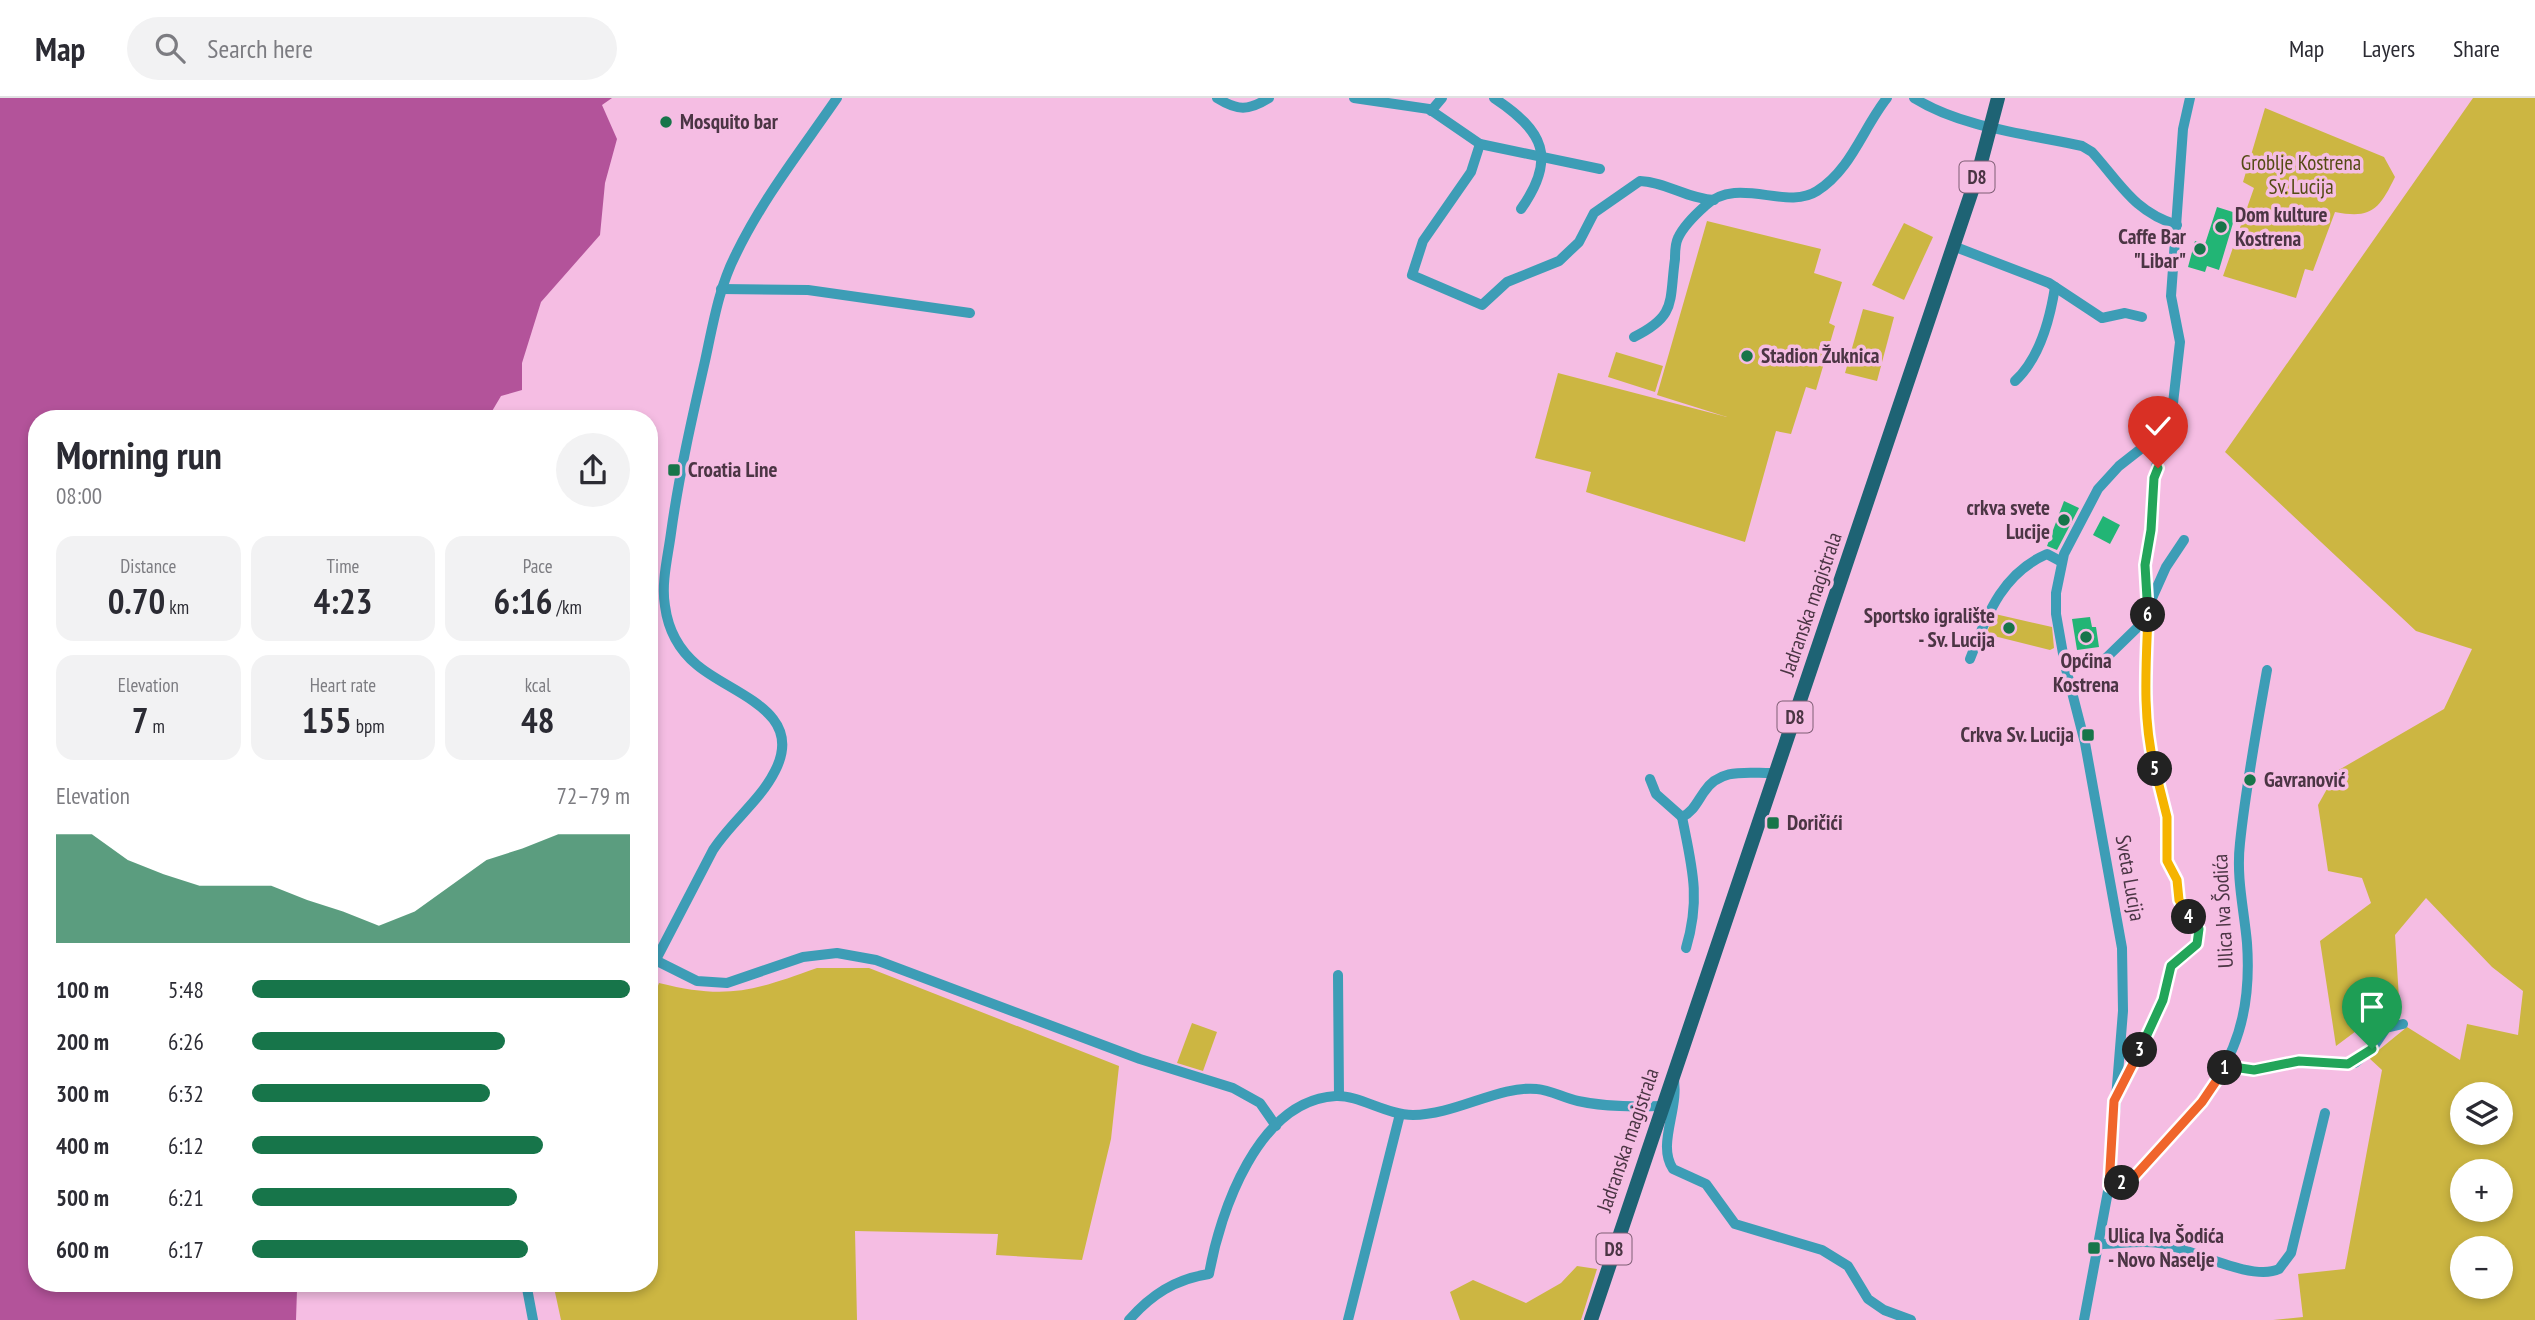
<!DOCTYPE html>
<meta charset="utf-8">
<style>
body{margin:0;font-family:"PT Sans Narrow",sans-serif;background:#f2f2f3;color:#2b2b33;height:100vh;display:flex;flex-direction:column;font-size:26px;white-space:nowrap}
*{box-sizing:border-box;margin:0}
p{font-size:23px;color:#7c7c81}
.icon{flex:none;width:38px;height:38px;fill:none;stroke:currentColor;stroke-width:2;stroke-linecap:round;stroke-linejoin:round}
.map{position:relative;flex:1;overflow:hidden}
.panel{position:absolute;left:28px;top:312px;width:630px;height:882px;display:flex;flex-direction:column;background:#fff;border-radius:28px;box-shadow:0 4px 10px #0003}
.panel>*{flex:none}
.buttons{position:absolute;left:2450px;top:984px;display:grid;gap:14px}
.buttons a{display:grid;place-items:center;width:63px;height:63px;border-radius:50%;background:#fff;box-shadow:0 4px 10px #0003;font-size:35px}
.pin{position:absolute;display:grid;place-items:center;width:60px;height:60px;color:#fff;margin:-72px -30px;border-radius:50% 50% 50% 0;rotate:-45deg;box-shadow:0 0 7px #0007}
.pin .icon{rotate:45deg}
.km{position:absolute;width:35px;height:35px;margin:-18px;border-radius:50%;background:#222;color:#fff;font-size:19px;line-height:35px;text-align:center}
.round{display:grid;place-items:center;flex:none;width:74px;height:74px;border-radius:37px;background:#f2f2f3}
.head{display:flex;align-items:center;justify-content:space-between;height:119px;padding:0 28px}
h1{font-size:38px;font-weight:700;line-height:52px}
.metrics{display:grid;grid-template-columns:repeat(3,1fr);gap:10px;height:119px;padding:7px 28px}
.metrics div{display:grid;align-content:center;border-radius:18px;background:#f2f2f3;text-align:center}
.metrics b{font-size:35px;font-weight:700}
.metrics small{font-size:19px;font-weight:400}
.metrics p{font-size:19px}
.chart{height:196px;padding:14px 28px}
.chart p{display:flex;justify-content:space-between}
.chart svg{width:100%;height:126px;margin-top:7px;fill:#17754a;opacity:.7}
ul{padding:0 28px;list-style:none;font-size:23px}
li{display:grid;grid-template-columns:112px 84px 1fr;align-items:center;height:52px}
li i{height:18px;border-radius:9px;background:#17754a}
header{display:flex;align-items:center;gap:42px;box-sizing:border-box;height:98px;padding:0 35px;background:#fff;border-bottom:2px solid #e1e1e2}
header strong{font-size:33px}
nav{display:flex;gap:38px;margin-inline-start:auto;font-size:24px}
.search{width:490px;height:63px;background:#f2f2f3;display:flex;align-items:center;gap:18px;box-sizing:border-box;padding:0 24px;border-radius:38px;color:#7c7c81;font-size:26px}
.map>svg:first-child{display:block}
.green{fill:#ccb642;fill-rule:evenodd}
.water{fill:#b3539a}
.building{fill:#22b575}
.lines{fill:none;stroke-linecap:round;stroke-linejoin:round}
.minor{stroke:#3d9db6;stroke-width:10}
.major{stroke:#1e6374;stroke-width:14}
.split-1-casing{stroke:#fff;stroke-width:14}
.split-2-casing{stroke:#fff;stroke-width:14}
.split-3-casing{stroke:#fff;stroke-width:14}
.split-4-casing{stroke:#fff;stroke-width:14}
.split-5-casing{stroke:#fff;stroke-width:14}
.split-6-casing{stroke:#fff;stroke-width:14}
.split-7-casing{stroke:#fff;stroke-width:14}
.split-1{stroke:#22a559;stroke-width:9}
.split-2{stroke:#f0652b;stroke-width:9}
.split-3{stroke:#f0652b;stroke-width:9}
.split-4{stroke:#22a559;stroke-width:9}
.split-5{stroke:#f5b400;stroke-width:9}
.split-6{stroke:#f5b400;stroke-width:9}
.split-7{stroke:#22a559;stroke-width:9}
.poi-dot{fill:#17754a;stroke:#f5bde3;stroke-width:2.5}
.labels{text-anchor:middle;stroke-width:7;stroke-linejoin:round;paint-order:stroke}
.shield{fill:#f5bde3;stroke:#7e5e74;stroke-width:2}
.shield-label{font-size:19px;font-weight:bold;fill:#4b3544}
.poi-label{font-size:21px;font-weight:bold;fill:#4b3544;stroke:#f5bde3;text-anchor:start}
.park-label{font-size:21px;fill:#544a14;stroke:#f5bde3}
.street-label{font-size:21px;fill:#4b3544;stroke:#f5bde3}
</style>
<header>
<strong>Map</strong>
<div class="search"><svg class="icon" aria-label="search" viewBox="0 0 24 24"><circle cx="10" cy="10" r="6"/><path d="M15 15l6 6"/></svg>Search here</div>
<nav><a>Map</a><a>Layers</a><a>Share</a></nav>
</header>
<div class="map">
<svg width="2535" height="1222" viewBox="0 0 2535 1222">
<rect width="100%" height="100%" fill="#f5bde3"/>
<!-- green -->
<g class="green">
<path d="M2473,0H2535V1222H2273L2303,1219L2298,1176L2345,1171L2382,972L2369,960L2407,929L2460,962L2467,926L2518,937L2523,893L2492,869L2426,800L2395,837L2399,901L2336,948L2320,843L2371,805L2362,780L2328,773L2318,707L2337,673L2444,611L2472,551L2416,533L2225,354ZM2462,996H2501V1034H2462ZM2462,1073H2501V1111H2462ZM2462,1150H2501V1188H2462Z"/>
<path d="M2265,10L2384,59L2395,79C2379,112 2371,121 2335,114L2313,173L2305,171L2296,200L2223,178L2254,90L2243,84Z"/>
<path d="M1707,123L1821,151L1814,175L1842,184L1829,225L1835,228L1816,292L1806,289L1791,336L1776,333L1745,444L1586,394L1591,374L1535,360L1558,275L1727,319L1657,297Z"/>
<path d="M1904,125L1933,139L1904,202L1872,187Z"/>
<path d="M1863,211L1894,219L1877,283L1845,275Z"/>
<path d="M1616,254L1663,268L1655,294L1608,279Z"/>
<path d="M1995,516L2052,529L2054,550L2050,552L1986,536Z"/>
<path d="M817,870H869L1119,968L1111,1041L1082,1162L996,1157L998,1136L855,1133L857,1222H561L553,1185H649V913L659,885C727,902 753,893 817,870Z"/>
<path d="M1192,925L1217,934L1203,973L1177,965Z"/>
<path d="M1577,1168L1597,1171L1581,1222H1460L1450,1194L1473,1182L1526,1205L1561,1185Z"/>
</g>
<!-- water -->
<path class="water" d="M0,0H612L602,7L617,41L605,85L600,137L541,204L522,265V292L501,298L488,320H37V1185H291L297,1192L296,1222H0Z"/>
<!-- building -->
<g class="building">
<path d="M2217,109L2236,115L2219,172L2207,168L2205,174L2188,169L2195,143L2205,146Z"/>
<path d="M2064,403L2079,410L2057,452L2047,448Z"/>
<path d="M2103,418L2120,427L2110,446L2093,437Z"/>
<path d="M2090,519L2092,529H2096L2099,549L2077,552L2072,521Z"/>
</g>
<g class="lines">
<!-- minor -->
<g class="minor">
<path d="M1217,0C1238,13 1248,13 1269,0"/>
<path d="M1354,0L1429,11L1480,46L1471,74L1423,143L1412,177L1482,207L1507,184L1559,163L1579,144L1594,115L1640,83C1666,84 1688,101 1714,102"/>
<path d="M1494,0C1544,33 1557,60 1521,111"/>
<path d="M1914,0C1962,30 2028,36 2082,48L2092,54C2120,85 2134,114 2177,127"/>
<path d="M1431,13L1442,0"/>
<path d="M1480,46L1600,71"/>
<path d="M1953,148L2049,185L2102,220L2125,215L2142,219"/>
<path d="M721,191L808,192L970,215"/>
<path d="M1634,239C1677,218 1669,204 1675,161C1675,155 1675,146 1678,140C1683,129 1696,116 1705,108C1737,77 1786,113 1817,93C1851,72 1863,30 1887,0"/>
<path d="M2015,283C2040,260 2050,221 2055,189"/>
<path d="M1970,561C1987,518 2001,476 2047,456L2062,464"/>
<path d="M2065,567L2104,562L2140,527L2166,469L2184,442"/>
<path d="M1650,681L1656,696L1682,719C1693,714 1697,704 1704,694C1721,668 1750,676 1776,675"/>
<path d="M1682,719C1692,769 1701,800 1686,850"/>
<path d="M655,862L697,883L727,885L803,859L837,855L876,862L1140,961L1233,990L1260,1005L1276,1028"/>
<path d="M649,875L713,752C731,724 760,703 775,673C806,613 731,596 697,567C679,552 668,531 665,508C661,485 668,458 671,435C679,377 692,320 705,263C713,226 719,189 736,156C763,100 802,51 837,0"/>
<path d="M1338,877L1339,998"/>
<path d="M2226,968L2254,972L2299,963L2355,965L2372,951L2386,930L2403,926"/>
<path d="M1673,977C1681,1009 1656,1046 1673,1071L1706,1086L1735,1126L1822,1152L1848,1168L1868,1201L1884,1212L1911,1222"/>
<path d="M2118,997L2163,902L2171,868L2190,854L2199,839V831L2182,810L2177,782L2167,763V719L2149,647L2147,621L2148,514L2145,467L2151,432L2154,380L2164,329"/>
<path d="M2109,1088C2138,1081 2153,1058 2173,1036C2228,976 2253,930 2247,845C2244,811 2236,780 2240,745C2246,687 2257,629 2267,572"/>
<path d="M2099,1146C2118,1146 2140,1142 2159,1145C2190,1150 2251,1184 2279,1171L2291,1155L2325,1015"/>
<path d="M526,1185L533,1222"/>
<path d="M1129,1222C1151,1197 1175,1181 1209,1176C1220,1114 1258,1002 1336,998C1359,997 1387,1017 1413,1017C1455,1017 1500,987 1537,991C1550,992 1564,1000 1578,1003C1606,1009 1633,1009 1662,1008"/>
<path d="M1348,1222L1400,1016"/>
<path d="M2084,1222L2109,1088L2123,913L2122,850L2085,645L2065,567L2056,516V495L2064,456L2098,391L2119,368L2156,339L2172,314L2180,244L2171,198L2183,31L2190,0"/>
</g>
<!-- major -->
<path class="major" d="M1591,1222L1979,72L1998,0"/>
</g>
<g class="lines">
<!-- split-1 casing -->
<g class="split-1-casing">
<path id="split-1" d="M2225,970L2226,968L2254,972L2299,963L2348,966L2372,951"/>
</g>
<!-- split-2 casing -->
<g class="split-2-casing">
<path id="split-2" d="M2122,1085L2133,1080L2202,1004L2225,970"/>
</g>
<!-- split-3 casing -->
<g class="split-3-casing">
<path id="split-3" d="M2122,1085L2109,1088L2114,1003L2140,952"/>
</g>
<!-- split-4 casing -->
<g class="split-4-casing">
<path id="split-4" d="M2140,952L2163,902L2171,868L2197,846L2199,831L2189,819"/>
</g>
<!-- split-5 casing -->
<g class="split-5-casing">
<path id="split-5" d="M2155,671L2167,719V763L2177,782L2179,802L2189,819"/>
</g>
<!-- split-6 casing -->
<g class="split-6-casing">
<path id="split-6" d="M2148,517C2146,568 2142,622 2155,671"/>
</g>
<!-- split-7 casing -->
<g class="split-7-casing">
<path id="split-7" d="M2148,517L2145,467L2151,432L2154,380L2158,370"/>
</g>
<!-- split-1 -->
<use href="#split-1" class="split-1"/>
<!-- split-2 -->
<use href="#split-2" class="split-2"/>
<!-- split-3 -->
<use href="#split-3" class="split-3"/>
<!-- split-4 -->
<use href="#split-4" class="split-4"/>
<!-- split-5 -->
<use href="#split-5" class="split-5"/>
<!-- split-6 -->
<use href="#split-6" class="split-6"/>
<!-- split-7 -->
<use href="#split-7" class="split-7"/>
</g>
<!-- markers -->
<g class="poi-dot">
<circle cx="666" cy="24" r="7"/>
<circle cx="2221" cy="129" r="7"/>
<circle cx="2200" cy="151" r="7"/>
<circle cx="1747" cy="258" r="7"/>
<rect x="667" y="365" width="14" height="14" rx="3.5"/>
<circle cx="2064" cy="422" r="7"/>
<circle cx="2009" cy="530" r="7"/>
<circle cx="2086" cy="539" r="7"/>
<rect x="2081" y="630" width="14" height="14" rx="3.5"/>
<circle cx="2250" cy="682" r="7"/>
<rect x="1766" y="718" width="14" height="14" rx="3.5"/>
<rect x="2087" y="1143" width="14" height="14" rx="3.5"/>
</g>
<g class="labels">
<!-- shield labels -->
<g class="shield">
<rect x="1959.5" y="63.5" width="35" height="31" rx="5"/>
<rect x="1777.5" y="603.5" width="35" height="31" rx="5"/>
<rect x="1596.5" y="1135.5" width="35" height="31" rx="5"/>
</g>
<g class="shield-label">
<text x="1977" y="86">D8</text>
<text x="1795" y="626">D8</text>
<text x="1614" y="1158">D8</text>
</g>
<!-- poi labels -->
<g class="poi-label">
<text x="680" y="31">Mosquito bar</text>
<text x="2235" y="124">Dom kulture<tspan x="2235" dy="24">Kostrena</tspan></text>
<text x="2186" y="146" text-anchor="end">Caffe Bar<tspan x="2186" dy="24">"Libar"</tspan></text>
<text x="1761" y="265">Stadion Žuknica</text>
<text x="688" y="379">Croatia Line</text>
<text x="2050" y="417" text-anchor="end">crkva svete<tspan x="2050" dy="24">Lucije</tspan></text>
<text x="1995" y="525" text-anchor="end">Sportsko igralište<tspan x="1995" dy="24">- Sv. Lucija</tspan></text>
<text x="2086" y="570" text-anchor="middle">Općina<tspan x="2086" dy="24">Kostrena</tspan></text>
<text x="2074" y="644" text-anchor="end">Crkva Sv. Lucija</text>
<text x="2264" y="689">Gavranović</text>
<text x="1787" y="732">Doričići</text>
<text x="2108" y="1145">Ulica Iva Šodića<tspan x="2108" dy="24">- Novo Naselje</tspan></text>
</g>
<!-- park labels -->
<g class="park-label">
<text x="2301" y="72">Groblje Kostrena<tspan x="2301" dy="24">Sv. Lucija</tspan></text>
</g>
<!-- street labels -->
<g class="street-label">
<text transform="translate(1811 506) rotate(-71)" y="7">Jadranska magistrala</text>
<text transform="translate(2130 780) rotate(80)" y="7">Sveta Lucija</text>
<text transform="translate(2223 813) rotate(-93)" y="7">Ulica Iva Šodića</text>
<text transform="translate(1628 1042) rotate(-71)" y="7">Jadranska magistrala</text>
</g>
</g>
</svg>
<div class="buttons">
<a><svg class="icon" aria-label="layers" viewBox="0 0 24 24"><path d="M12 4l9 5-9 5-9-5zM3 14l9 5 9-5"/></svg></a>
<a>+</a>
<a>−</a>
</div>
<div class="pin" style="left:2372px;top:951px;background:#1e9e55"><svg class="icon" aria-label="arrive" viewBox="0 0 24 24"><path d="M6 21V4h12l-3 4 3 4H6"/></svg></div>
<div class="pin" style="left:2158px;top:370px;background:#d93025"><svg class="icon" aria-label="check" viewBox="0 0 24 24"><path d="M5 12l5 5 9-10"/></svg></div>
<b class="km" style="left:2225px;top:970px">1</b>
<b class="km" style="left:2122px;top:1085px">2</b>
<b class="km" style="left:2140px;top:952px">3</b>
<b class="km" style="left:2189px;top:819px">4</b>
<b class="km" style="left:2155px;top:671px">5</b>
<b class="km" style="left:2148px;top:517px">6</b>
<section class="panel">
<div class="head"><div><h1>Morning run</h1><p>08:00</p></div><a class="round"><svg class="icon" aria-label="share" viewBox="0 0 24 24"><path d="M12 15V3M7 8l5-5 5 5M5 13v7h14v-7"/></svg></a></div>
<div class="metrics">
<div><p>Distance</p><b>0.70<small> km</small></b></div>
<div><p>Time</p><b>4:23</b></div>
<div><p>Pace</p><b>6:16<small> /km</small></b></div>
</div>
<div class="metrics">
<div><p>Elevation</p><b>7<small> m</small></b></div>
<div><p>Heart rate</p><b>155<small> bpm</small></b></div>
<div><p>kcal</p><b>48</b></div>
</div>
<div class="chart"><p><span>Elevation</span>72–79 m</p>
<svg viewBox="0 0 160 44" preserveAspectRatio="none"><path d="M0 44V6L10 6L20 15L30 20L40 24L50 24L60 24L70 29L80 33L90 38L100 33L110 24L120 15L130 11L140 6L150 6L160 6V44z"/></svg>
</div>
<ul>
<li><b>100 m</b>5:48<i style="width:100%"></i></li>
<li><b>200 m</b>6:26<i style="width:67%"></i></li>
<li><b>300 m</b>6:32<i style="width:63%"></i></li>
<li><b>400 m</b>6:12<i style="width:77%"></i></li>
<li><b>500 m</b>6:21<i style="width:70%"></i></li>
<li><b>600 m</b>6:17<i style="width:73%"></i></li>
</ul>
</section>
</div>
